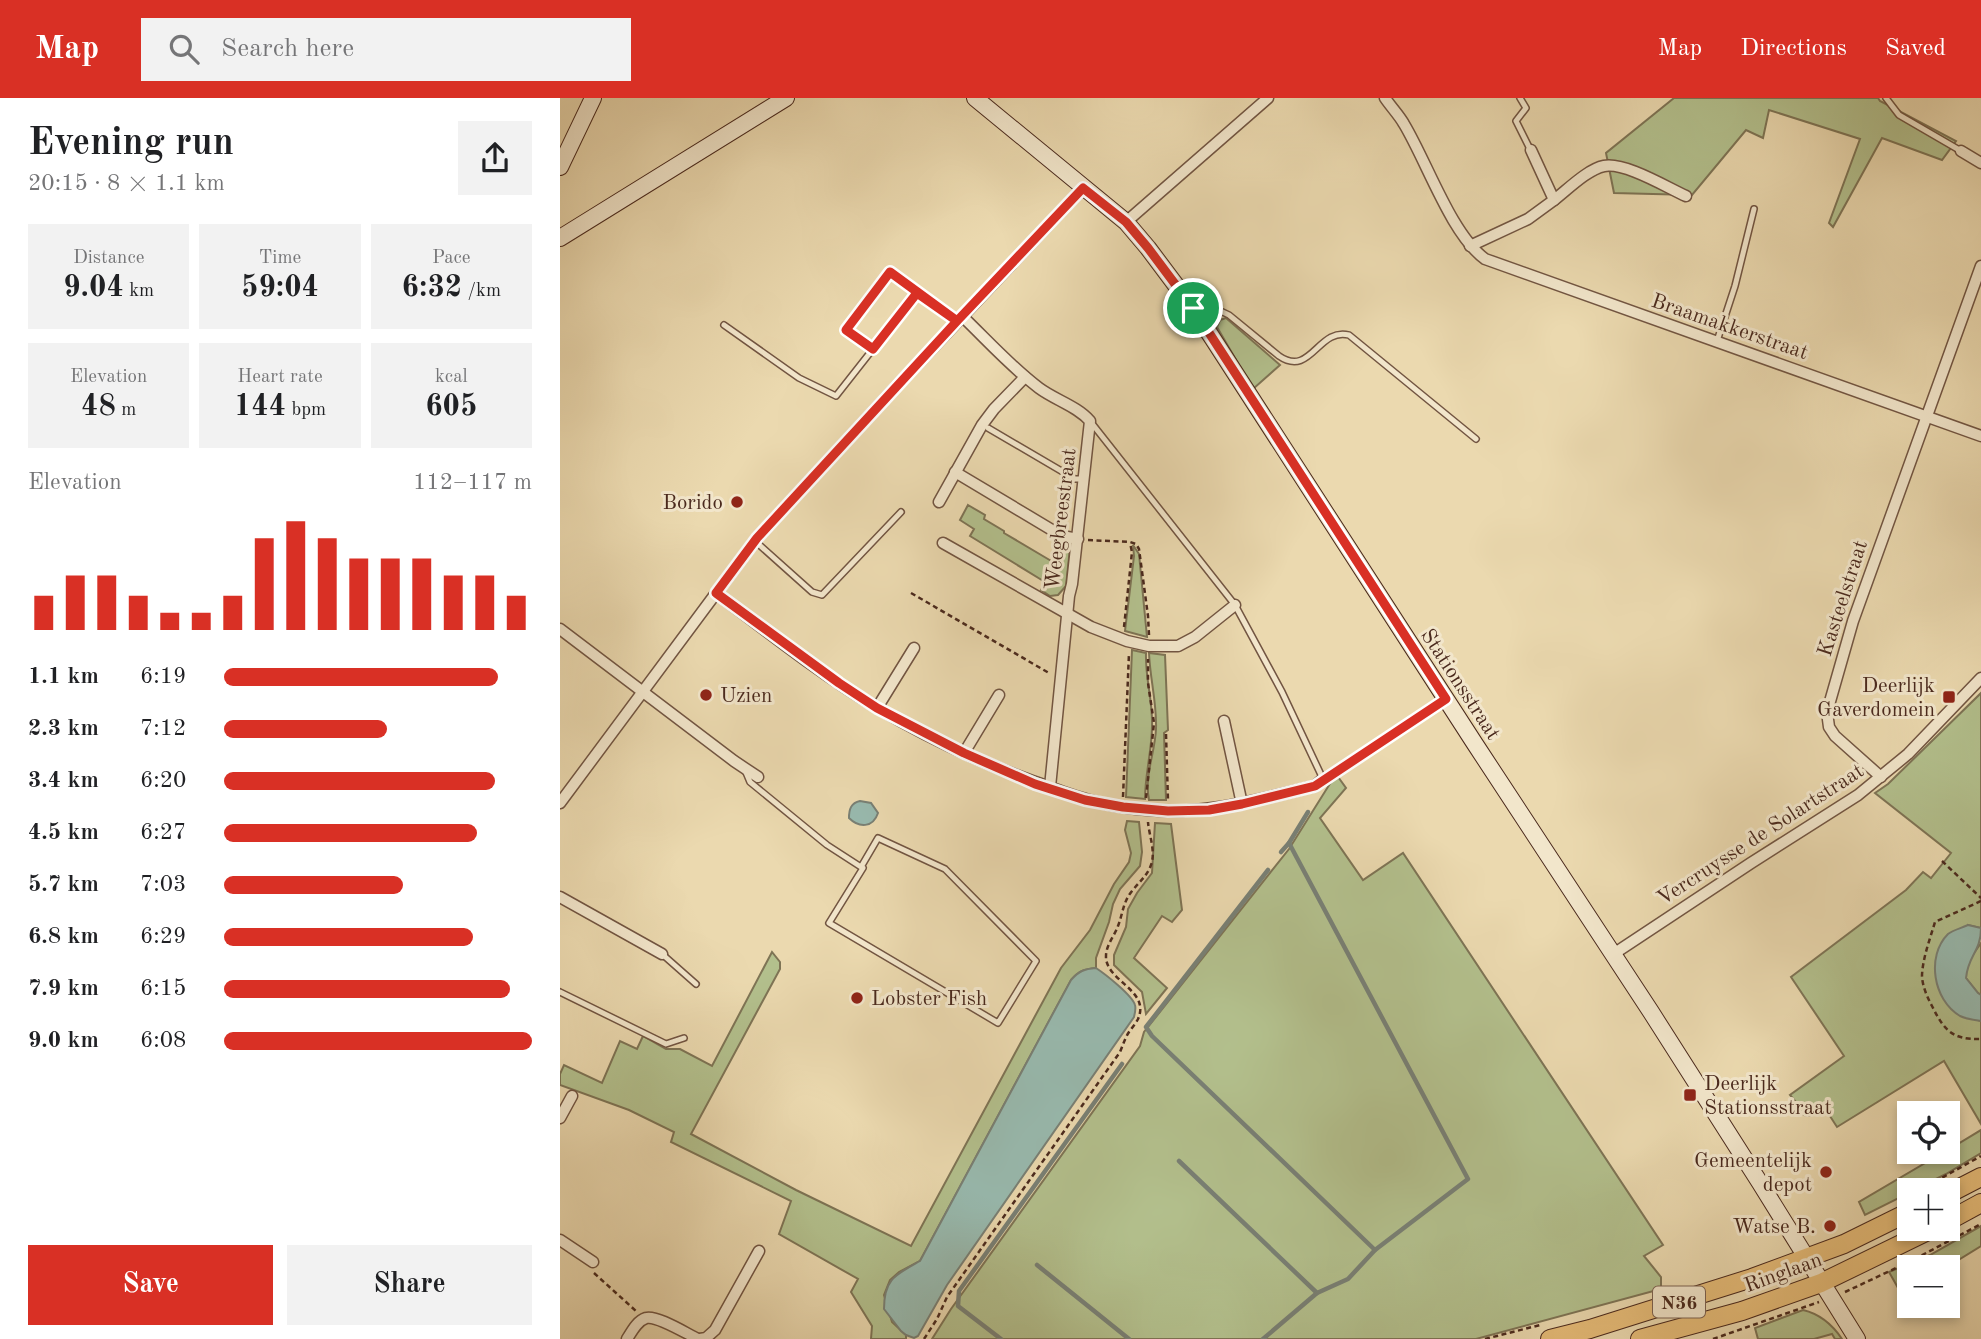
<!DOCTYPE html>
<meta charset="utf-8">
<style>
body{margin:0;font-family:"Old Standard TT",serif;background:#f2f2f2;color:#202124;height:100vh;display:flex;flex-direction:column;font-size:26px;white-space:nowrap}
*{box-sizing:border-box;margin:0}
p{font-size:23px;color:#757577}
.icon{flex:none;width:38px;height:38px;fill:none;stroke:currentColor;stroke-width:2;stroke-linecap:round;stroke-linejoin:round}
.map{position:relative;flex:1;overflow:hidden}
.sheet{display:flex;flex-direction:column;background:#fff;width:560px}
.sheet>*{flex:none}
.buttons{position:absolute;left:1337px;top:1003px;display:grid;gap:14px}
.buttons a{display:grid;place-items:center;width:63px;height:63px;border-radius:0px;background:#fff;box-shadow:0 4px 10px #0003;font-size:35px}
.pin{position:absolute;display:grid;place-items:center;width:60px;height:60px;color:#fff;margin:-30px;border:4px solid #fff;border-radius:50%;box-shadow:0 2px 7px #0007}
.round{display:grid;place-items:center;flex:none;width:74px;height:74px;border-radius:0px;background:#f2f2f2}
.overview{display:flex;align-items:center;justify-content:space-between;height:119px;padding:0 28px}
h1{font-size:38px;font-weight:700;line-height:52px}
.metrics{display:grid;grid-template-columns:repeat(3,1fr);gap:10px;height:119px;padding:7px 28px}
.metrics div{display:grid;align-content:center;border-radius:0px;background:#f2f2f2;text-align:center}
.metrics b{font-size:30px;font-weight:700}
.metrics small{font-size:19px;font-weight:400}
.metrics p{font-size:19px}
.chart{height:196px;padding:14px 28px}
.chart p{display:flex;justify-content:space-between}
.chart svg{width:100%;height:126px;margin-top:7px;stroke:#d93025;stroke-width:6}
.primary-button{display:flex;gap:14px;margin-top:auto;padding:14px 28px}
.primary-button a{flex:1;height:80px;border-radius:0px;background:#d93025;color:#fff;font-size:28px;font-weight:700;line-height:80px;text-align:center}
.primary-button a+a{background:#f2f2f2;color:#202124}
ul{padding:0 28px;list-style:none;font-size:23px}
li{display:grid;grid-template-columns:112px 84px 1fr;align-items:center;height:52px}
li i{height:18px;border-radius:9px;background:#d93025}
header{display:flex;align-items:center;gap:42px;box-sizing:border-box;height:98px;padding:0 35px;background:#d93025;color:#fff}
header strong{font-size:33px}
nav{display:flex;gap:38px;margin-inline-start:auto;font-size:24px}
.search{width:490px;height:63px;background:#f2f2f2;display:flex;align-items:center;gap:18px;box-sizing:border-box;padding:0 24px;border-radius:0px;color:#757577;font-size:26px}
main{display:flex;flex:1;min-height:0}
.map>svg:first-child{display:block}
.green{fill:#b3c08d;stroke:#7e7455;stroke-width:2}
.water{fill:#98baaf;stroke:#798075;stroke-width:2}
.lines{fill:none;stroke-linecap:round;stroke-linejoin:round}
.stream{stroke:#798075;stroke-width:4.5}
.lane-casing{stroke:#725542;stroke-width:8}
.street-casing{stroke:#725542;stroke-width:13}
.secondary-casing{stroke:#4a291d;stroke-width:18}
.primary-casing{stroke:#4a291d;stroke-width:20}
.path{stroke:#4a291d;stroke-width:2.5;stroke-dasharray:5 3.5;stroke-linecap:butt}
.lane{stroke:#f2e6cb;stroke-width:5}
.street{stroke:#f2e6cb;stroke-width:10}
.secondary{stroke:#f2e6cb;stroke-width:16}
.primary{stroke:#e6bc78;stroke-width:18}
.route-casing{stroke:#fff;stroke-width:14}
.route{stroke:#d93025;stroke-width:9}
.poi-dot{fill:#8f2418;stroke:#f2e6cb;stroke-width:2.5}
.labels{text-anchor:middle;stroke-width:6;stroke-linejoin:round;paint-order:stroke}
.shield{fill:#f2e6cb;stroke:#7c6251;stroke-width:2}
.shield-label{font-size:19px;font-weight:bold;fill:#4a291d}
.street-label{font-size:21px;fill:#4a291d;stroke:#f2e6cb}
.poi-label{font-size:21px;fill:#4a291d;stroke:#f2e6cb;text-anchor:end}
</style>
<header>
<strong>Map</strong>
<div class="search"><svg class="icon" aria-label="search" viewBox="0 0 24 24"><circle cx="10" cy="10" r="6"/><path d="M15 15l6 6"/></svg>Search here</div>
<nav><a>Map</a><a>Directions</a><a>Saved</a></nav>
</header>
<main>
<section class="sheet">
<div class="overview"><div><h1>Evening run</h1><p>20:15 · 8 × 1.1 km</p></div><a class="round"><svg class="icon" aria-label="share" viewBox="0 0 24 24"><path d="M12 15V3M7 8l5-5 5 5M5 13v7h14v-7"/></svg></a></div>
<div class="metrics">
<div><p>Distance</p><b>9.04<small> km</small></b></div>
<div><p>Time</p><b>59:04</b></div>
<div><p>Pace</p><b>6:32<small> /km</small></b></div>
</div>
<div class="metrics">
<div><p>Elevation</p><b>48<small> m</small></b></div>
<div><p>Heart rate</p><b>144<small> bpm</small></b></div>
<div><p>kcal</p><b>605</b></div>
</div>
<div class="chart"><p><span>Elevation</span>112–117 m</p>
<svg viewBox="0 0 160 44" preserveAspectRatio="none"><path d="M5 44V32M15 44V25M25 44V25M35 44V32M45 44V38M55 44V38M65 44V32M75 44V12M85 44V6M95 44V12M105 44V19M115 44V19M125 44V19M135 44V25M145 44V25M155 44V32"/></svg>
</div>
<ul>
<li><b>1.1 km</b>6:19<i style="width:89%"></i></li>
<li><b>2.3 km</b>7:12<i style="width:53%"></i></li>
<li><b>3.4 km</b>6:20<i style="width:88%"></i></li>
<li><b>4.5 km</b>6:27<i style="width:82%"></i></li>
<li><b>5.7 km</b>7:03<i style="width:58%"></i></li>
<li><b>6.8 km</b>6:29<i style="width:81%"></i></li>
<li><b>7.9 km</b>6:15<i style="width:93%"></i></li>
<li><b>9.0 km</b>6:08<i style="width:100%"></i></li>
</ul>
<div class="primary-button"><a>Save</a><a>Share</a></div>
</section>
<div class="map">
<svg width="1421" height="1241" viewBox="0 0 1421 1241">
<rect width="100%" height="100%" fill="#ebd9af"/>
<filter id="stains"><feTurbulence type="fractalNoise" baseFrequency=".00286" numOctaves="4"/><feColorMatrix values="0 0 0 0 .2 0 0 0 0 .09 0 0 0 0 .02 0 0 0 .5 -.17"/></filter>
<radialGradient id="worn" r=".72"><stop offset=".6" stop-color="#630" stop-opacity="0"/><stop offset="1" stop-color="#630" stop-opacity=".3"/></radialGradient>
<!-- green -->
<g class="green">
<path d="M1114,0H1318L1320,3L1396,43L1382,62L1322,40L1273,129L1269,125L1300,41L1209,12L1203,40L1186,32L1132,97L1054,95L1046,55Z"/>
<path d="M666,220L720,267L693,291L657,229L660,222Z"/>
<path d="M408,407L425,417L424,421L444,433V435L493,464L504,447L510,450L506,488L498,497L490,498L481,492L485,484L410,438L414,431L400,422Z"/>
<path d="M573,447L579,456L587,539L565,533L574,458Z"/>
<path d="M572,552L586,555C585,580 593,603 592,628C592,652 585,676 585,701L566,699Z"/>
<path d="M589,555L605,557L608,632L604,635L606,702H589C584,678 595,655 596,631C597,605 590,581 589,555Z"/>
<path d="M1421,595V830L1408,827L1400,917L1421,923V1026L1384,963L1277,1029L1268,1015L1247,1018L1226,1011L1236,1004L1230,997L1284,958L1231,879L1346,792L1363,774L1371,780L1391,755L1315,695L1328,686Z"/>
<path d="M776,676L786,690L760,720L803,782L843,755L1103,1147L1084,1158L1101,1179V1191L916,1241H372L391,1211L580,948L584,934L729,751Z"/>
<path d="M567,723L579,724L582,754L580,768L560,791L553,806L549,824L536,860V870C524,871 519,873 511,882L360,1163L339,1174L330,1182L324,1197L332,1224L346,1237V1241H311L312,1228L291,1194L298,1181L219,1136L231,1103L111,1044L114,1034L69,1012L0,987V976L4,967L42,985L60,943L77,951L83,938L106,951H120L152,968L212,854L220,864V871L131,1036L236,1092L351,1148L501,870L530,832L554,786L569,764L571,755L565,732Z"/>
<path d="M595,725L611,726L622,812L612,824L602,818L574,860L607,890L586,916L582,894L554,867V857L566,829L568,811L577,795L592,775Z"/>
<path d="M1421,845V897L1418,895L1406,880L1407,865Z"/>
<path d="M1421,1032V1055L1386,1076L1354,1092H1349V1095L1305,1117L1299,1104L1384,1054H1388V1052Z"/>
<path d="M1421,1128V1148L1387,1169H1349V1208H1355L1350,1211L1329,1174L1370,1157Z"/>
<path d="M1243,1212C1260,1216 1272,1226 1282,1241H1275L1272,1236L1254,1241H1198L1195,1230Z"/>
</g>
<!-- water -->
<g class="water">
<path d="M300,703L311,705L318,715C313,730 299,730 289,720C289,711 291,705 300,703Z"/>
<path d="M1408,827L1421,830C1421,854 1408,857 1406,880L1418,895L1421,897V923C1415,922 1406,921 1400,918C1373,902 1366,858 1388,836C1393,832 1402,830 1408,827Z"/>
<path d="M536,870C545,876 572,897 575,907C576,910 575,915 574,919L387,1187L358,1238L354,1240L346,1237L341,1233L324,1211C324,1181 335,1177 360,1163L511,882C519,873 524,871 536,870Z"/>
</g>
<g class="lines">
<!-- stream -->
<g class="stream">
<path d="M721,754L729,745L748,714"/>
<path d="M708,772L586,929L592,938L815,1152"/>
<path d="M619,1063L757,1195"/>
<path d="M477,1167L569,1241"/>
<path d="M441,1241L398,1208L399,1193L562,966"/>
<path d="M703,1241L757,1195L788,1181L815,1152L908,1081L729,745"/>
</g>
<!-- lane casing -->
<g class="lane-casing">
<g id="lane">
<path d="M960,0L966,10L956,23L970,51"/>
<path d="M1326,0L1339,17L1401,53"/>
<path d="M357,195L397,223"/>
<path d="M638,210L652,209L669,217L719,258C751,280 758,229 789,237L916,341"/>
<path d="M164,227L239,280L276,298L357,195L330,174L286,232L313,251"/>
<path d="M1157,243L1175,188L1194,111"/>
<path d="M530,323L675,507L722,594L763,681"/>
<path d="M428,330L515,381H524"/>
<path d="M195,443L252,494L262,497L341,414"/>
<path d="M185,672L190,684L267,747L301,769L303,770L269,825L438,925L476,863L385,771L318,740L301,769"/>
<path d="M102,856L136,886"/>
<path d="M0,894L106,946L124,940"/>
</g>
</g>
<!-- street casing -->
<g class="street-casing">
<g id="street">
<path d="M825,0C831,9 839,17 844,26C867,64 891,136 925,161L1421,338"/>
<path d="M1401,53L1421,65"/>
<path d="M994,102C1007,92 1028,71 1044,68C1065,64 1106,89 1126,98"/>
<path d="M566,124L708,0"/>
<path d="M910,148L968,121L994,102L971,52"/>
<path d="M402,218C427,242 451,269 479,290C495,302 517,308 530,323L512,486L509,498L490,689"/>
<path d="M395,374L502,438L518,441"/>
<path d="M379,404L422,327L434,311L465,279"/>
<path d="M383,445L531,529L567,543L589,548H618L635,539L675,507"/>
<path d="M156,495C208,534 260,576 316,609C371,642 430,669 490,689C521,701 554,710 588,712C646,717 700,701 755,688L763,681"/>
<path d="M0,531L174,663L198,679"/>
<path d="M317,610L354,550"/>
<path d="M664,623L682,706"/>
<path d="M404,655L439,597"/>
<path d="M1321,679L1275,638L1269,629L1267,614L1293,523L1421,168"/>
<path d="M0,705L197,440L335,290L523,90"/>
<path d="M0,799L102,856"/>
<path d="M1052,857L1191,765L1298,697L1348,656L1421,580"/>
<path d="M0,1020L12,998"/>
<path d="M0,1142L33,1164"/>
<path d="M67,1241C72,1233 77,1223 86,1220C97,1217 127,1236 138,1241"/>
<path d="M140,1241L146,1240L155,1232L199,1153"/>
</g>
</g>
<!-- secondary casing -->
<g class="secondary-casing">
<g id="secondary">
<path d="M415,0L566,124L588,150L633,210L915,646L1091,914L1200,1085L1297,1241"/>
<path d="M0,69L33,0"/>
<path d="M0,140L226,0"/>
</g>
</g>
<!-- primary casing -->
<g class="primary-casing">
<g id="primary">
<path d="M1388,1096L1421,1079"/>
<path d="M1388,1123L1421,1105"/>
<path d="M990,1241L1030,1231L1192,1180L1284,1146L1349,1114"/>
<path d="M1080,1241L1182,1213L1261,1185L1374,1130"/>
</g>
</g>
<!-- path -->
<g class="path">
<path d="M528,442L570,444L576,446L579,451L588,518L589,537"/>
<path d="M351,495L489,575"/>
<path d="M564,529L572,454L570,445"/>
<path d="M606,636L608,703"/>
<path d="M772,675L875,608"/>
<path d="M563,699L569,555"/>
<path d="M586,700L594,625L588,585V561"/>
<path d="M1382,763L1421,800"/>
<path d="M1421,803L1375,824C1370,841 1363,859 1362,877C1362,887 1367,899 1372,908C1384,932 1392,942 1421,941"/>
<path d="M1360,1092L1421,1058"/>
<path d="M34,1175L76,1213"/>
<path d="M1285,1194L1351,1163L1421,1126"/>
<path d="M364,1241L377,1221L387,1199L560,954C563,947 565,940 569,934C572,930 576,925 578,921C591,892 545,883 546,858C546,847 555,837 558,828C563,815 563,804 572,793C579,784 587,778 591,767C596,754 589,737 588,724"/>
<path d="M925,1241L980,1227"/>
<path d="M1153,1241L1259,1204"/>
</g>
<!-- lane -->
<use href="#lane" class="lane"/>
<!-- street -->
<use href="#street" class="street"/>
<!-- secondary -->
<use href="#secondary" class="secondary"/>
<!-- primary -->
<use href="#primary" class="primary"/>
</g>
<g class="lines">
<!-- route casing -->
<g class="route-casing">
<path id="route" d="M633,210L588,150L566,124L523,90L397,223L357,195L313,251L286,232L330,174L397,223L197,440L156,495L279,585L317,610L404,655L475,686L525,702L563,709L608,713L649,712L682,706L755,688L886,601L633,210"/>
</g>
<!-- route -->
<use href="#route" class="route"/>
</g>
<!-- markers -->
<g class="poi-dot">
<circle cx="177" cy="404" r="7"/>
<circle cx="146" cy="597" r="7"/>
<rect x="1382" y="592" width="14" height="14" rx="3.5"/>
<circle cx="297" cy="900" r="7"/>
<rect x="1123" y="990" width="14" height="14" rx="3.5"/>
<circle cx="1266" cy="1074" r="7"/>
<circle cx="1270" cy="1128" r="7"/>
</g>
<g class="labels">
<!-- shield labels -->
<rect class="shield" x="1093" y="1188.5" width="52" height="31" rx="5"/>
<g class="shield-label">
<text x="1119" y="1211">N36</text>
</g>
<!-- street labels -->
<g class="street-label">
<text transform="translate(1170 228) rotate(19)" y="7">Braamakkerstraat</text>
<text transform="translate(500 421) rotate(-83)" y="7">Weegbreestraat</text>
<text transform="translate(1282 500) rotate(-72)" y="7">Kasteelstraat</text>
<text transform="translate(901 586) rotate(57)" y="7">Stationsstraat</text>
<text transform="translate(1200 736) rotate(-33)" y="7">Vercruysse de Solartstraat</text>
<text transform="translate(1223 1174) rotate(-20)" y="7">Ringlaan</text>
</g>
<!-- poi labels -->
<g class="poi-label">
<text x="163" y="411">Borido</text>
<text x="1375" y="594">Deerlijk<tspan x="1375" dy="24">Gaverdomein</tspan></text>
<text x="160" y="604" text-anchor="start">Uzien</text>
<text x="311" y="907" text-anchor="start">Lobster Fish</text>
<text x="1144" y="992" text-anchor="start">Deerlijk<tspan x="1144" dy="24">Stationsstraat</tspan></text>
<text x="1252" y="1069">Gemeentelijk<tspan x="1252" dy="24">depot</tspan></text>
<text x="1256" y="1135">Watse B.</text>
</g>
</g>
<rect width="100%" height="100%" filter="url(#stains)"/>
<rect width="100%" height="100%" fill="url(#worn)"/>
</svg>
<div class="buttons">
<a><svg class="icon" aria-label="locate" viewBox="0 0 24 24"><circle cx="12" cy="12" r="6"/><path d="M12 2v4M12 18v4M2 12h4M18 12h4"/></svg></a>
<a>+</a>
<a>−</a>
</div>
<div class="pin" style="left:633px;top:210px;background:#1e9e55"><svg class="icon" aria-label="arrive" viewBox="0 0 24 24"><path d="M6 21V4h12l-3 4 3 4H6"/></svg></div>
</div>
</main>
